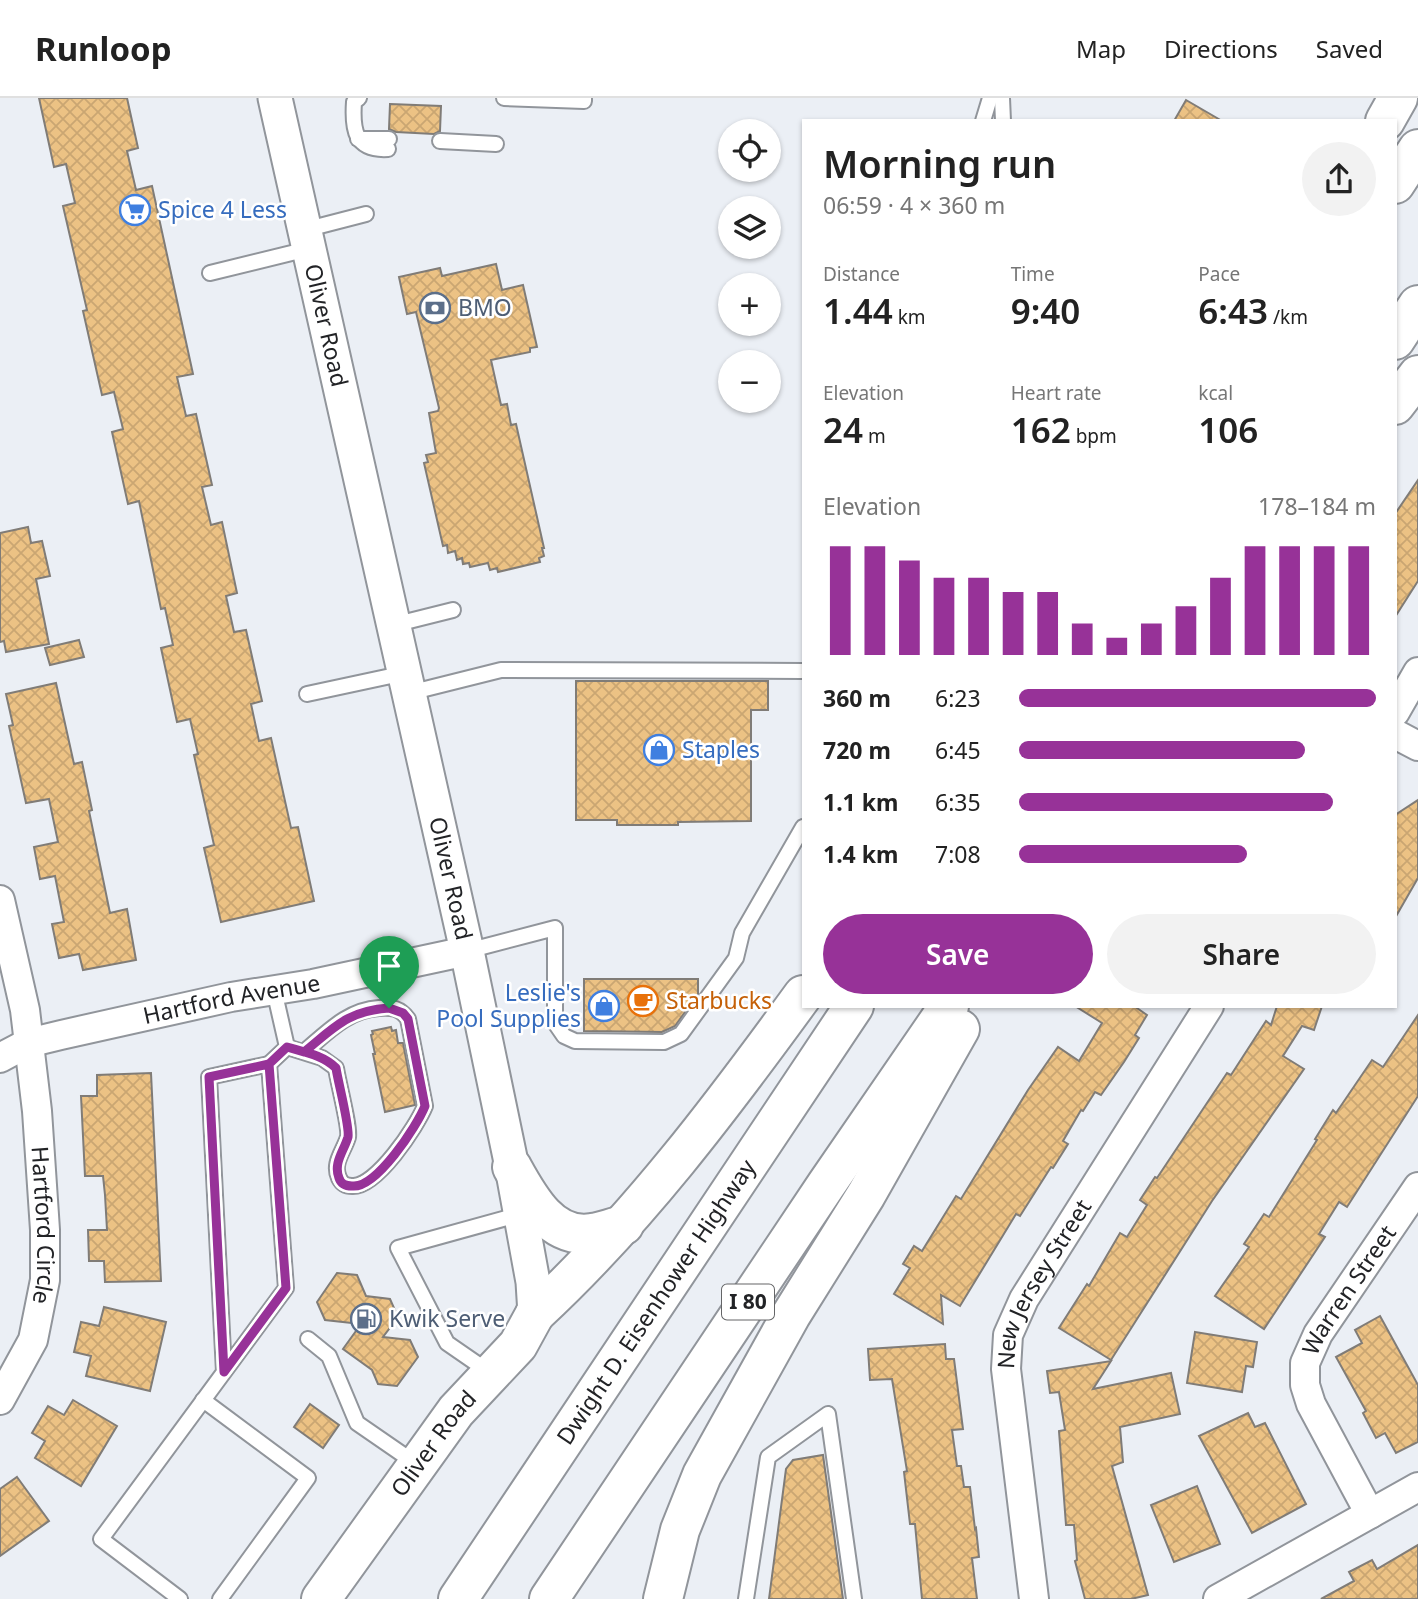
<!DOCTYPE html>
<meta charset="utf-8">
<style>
body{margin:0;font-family:"Noto Sans",sans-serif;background:#f2f2f2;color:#222;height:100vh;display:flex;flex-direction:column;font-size:26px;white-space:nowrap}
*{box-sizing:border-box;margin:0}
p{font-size:23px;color:#767676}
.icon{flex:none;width:38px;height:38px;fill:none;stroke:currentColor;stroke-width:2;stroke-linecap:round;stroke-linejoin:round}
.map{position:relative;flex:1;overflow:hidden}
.details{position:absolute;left:802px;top:21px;width:595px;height:889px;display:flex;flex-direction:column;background:#fff;border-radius:0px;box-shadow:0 2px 5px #0004}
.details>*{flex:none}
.controls{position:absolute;left:718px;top:21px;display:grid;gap:14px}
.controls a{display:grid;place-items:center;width:63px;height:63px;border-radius:50%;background:#fff;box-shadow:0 2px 5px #0004;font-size:35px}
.pin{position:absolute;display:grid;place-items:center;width:60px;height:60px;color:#fff;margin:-72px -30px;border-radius:50% 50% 50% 0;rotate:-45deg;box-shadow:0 0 7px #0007}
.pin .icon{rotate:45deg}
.round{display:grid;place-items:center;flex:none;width:74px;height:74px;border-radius:37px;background:#f2f2f2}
.summary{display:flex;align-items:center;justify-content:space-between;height:119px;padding:0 21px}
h1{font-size:38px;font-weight:600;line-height:52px}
.stats{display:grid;grid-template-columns:repeat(3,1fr);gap:10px;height:119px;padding:7px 21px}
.stats div{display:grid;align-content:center}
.stats b{font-size:35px;font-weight:600}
.stats small{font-size:19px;font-weight:400}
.stats p{font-size:19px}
.chart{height:196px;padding:14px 21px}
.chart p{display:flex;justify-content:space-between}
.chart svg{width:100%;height:126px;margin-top:7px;stroke:#973298;stroke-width:6}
.cta{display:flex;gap:14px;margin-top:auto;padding:14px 21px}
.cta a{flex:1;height:80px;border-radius:42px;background:#973298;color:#fff;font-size:28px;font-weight:600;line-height:80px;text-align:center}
.cta a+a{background:#f2f2f2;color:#222}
ul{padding:0 21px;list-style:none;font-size:23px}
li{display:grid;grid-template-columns:112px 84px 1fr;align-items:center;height:52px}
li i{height:18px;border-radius:9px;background:#973298}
header{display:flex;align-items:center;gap:42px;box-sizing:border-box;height:98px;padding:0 35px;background:#fff;border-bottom:2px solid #e0e0e0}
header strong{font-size:33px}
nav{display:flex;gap:38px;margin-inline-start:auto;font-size:24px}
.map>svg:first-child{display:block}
.building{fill:url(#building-cross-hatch);stroke:#807c77;stroke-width:2}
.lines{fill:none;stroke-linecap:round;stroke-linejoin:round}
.service-casing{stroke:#91959b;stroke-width:18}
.minor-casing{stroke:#91959b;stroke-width:32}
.tertiary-casing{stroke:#91959b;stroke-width:37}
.secondary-casing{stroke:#91959b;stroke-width:42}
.motorway-casing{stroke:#91959b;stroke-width:42}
.service{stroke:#fff;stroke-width:14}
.minor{stroke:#fff;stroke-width:28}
.tertiary{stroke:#fff;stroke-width:33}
.secondary{stroke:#fff;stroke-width:38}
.motorway{stroke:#fff;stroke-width:38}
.route-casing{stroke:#fff;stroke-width:14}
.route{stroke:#973298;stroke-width:9}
.labels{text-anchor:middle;stroke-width:5;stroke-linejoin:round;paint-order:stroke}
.shield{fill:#fff;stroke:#646567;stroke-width:2}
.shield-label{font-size:21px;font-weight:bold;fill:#222326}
.shop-label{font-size:23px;fill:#366cbe;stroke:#fff;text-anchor:start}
.service-label{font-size:23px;fill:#4e5e75;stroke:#fff;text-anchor:start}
.street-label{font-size:23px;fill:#222326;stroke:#fff}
.food-label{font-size:23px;fill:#c56008;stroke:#fff;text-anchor:start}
</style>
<header>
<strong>Runloop</strong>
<nav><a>Map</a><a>Directions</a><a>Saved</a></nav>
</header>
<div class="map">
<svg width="1418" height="1501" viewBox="0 0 1418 1501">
<defs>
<pattern id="building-cross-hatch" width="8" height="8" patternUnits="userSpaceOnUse" patternTransform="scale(1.75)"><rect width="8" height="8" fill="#ecc284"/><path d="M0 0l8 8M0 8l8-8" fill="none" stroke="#caa672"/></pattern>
</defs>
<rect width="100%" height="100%" fill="#ebeff5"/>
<!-- building -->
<g class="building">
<path d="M39,0H127L138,50L127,53L136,92L152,88L193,276L177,279L186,318L196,316L212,387L202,389L211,427L222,424L237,495L226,498L234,534L246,532L262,603L251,606L259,643L271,640L291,730L298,729L314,803L221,824L204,750L214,747L194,657L198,656L190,621L177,624L161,550L173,547L165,510L161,511L139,403L128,406L112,334L123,331L114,294L102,297L83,213L87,212L63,108L75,105L66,66L54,69Z"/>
<path d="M1186,2L1222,23H1174Z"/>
<path d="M390,6L441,8L440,33L434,36L396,34L389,31Z"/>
<path d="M496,166L502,192L523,187L537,249L530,250V254L491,262L501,307L507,306L511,327L516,326L544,450H542L544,458L539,460L540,464L498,474L497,470L490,472L488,465L470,469L469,465L463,466L462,460L457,462L455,453L448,455L447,447L443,448L424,365L428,364L426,357L436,355L429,315L438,313L439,310L416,214L407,216L399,179L440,170L442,178Z"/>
<path d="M1418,382V483L1395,519V416Z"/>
<path d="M28,429L31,445L42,443L50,478L36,481L49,546L6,554L4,543L0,544V435Z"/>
<path d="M79,542L84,559L50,567L45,550Z"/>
<path d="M576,583H768V612H751V723L678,724V727H617V722H576Z"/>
<path d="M56,585L74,666L82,664L92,712L89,713L110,815L127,811L136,862L83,872L79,856L59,860L52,826L64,824L55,778L40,781L34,749L58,744L49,701L26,705L9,628L13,627L6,596Z"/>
<path d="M1418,702V780L1395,820V717Z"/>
<path d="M584,881H698V896L675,928L662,934L584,933Z"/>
<path d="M1075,908H1134L1147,917L1135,937L1139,940L1124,964L1101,997L1095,994L1083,1013L1081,1012L1063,1043L1068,1046L1053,1070L1051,1069L1020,1118L1016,1116L960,1208L941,1197L943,1226L894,1196L910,1170L903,1166L914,1148L922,1153L956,1098L961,1101L1028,992L1058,949L1079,963L1102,925Z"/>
<path d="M1277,908H1322L1314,932L1302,928L1283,958L1304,971L1212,1103L1111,1262L1059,1230L1087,1186L1089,1188L1120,1135L1127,1139L1147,1107L1140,1102L1155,1079L1157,1080L1227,975L1231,977L1266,923L1271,927Z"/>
<path d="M1418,917V998L1347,1109L1339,1104L1319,1136L1325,1139L1264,1231L1215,1198L1249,1149L1244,1146L1264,1116L1269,1119L1317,1042L1315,1041L1333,1012L1336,1015L1372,962L1383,969Z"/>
<path d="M391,929L392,933L396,932L398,945H403L415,1007L385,1014L373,956H375L371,937L373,936L372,933Z"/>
<path d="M151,975L161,1183L105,1184L104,1163H89L88,1132H107L105,1097L103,1078H85L81,998H97V977Z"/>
<path d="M337,1175L357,1177L366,1198L390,1201L398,1219L383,1239L410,1242L418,1259L397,1288L378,1286L372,1272L343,1251L361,1226L325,1222L317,1204Z"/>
<path d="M104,1209L166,1224L150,1293L86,1278L91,1258L74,1254L81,1224L99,1228Z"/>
<path d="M1380,1218L1418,1287V1344L1396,1355L1385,1335L1376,1340L1363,1315L1366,1313L1336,1259L1362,1245L1355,1232Z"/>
<path d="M1195,1234L1257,1244L1253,1269L1246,1268L1242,1294L1187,1285Z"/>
<path d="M945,1246L946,1261H954L963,1331L952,1332L957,1368H961L964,1389H970L975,1431L976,1430L979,1459L972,1460L977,1501H922L915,1426H910L904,1374L907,1373L892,1281L870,1282L868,1251Z"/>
<path d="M1111,1263L1093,1291L1171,1275L1180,1316L1120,1329L1123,1364L1112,1368L1148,1497L1131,1501H1085L1075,1463L1077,1462L1074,1427H1066L1059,1333L1065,1332L1059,1294L1050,1295L1047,1273Z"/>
<path d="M73,1302L117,1328L81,1388L35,1360L45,1343L32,1335L48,1308L64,1317Z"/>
<path d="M310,1306L339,1327L323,1350L294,1329Z"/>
<path d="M1248,1315L1255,1329L1265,1325L1306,1406L1252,1435L1199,1338Z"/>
<path d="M823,1357L843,1501H769L786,1371L793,1362Z"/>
<path d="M17,1379L49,1423L0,1458V1391Z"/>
<path d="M1197,1388L1220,1446L1174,1464L1151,1407Z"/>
<path d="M1418,1447V1501H1321L1354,1483L1349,1474L1372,1462L1377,1471Z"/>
</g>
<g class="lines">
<!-- service casing -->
<g class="service-casing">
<g id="service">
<path d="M359,0L354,4C352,32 355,53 388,51"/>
<path d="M504,0L584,3V0"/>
<path d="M1002,0L1003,23"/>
<path d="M983,23L990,0"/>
<path d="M358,41H389"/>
<path d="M440,43L496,46"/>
<path d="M304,132L366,116"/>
<path d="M210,175L308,151"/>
<path d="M393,527L453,512"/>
<path d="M409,595L501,572L803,573"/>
<path d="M307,596L405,575"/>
<path d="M467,853L555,830V925L564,938L575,943L664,944L681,936L736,860L742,835L803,729"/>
<path d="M287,949L322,960L336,970C338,984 350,1029 348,1039C344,1053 332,1065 339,1080C342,1086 345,1088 352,1088C376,1090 417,1028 425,1008L408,921C400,910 392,909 379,910C347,912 327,935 304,954"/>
<path d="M269,966L287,949L274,892"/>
<path d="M308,1241L329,1258L357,1325L415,1365"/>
<path d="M489,1274L447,1245L398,1150L521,1116"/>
<path d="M203,1302L308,1380L220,1501"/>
<path d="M180,1501L101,1441L286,1190L269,966L209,979L224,1274"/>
<path d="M746,1501L768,1359L828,1316L854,1501"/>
</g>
</g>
<!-- minor casing -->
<g class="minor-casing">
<g id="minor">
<path d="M1395,614L1418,574"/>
<path d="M1395,636L1418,648"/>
<path id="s1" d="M0,802L25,912L37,1013L45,1132V1182L33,1242L0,1302"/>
<path id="s2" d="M0,960L28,945L61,937L231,899L313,886L467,853"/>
<path id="s3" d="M1370,1416L1311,1306L1305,1287V1265L1318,1236L1418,1089"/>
<path id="s4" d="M1034,1501L1006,1271L1008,1237L1024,1201L1209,908"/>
<path d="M1218,1501L1418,1389"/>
</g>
</g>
<!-- tertiary casing -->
<g class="tertiary-casing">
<g id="tertiary">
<path id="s5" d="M275,0L467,853L512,1069L533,1184L535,1216"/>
</g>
</g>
<!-- secondary casing -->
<g class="secondary-casing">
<g id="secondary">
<path id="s6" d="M321,1501L456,1313L518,1247L535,1216"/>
</g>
</g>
<!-- motorway casing -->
<g class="motorway-casing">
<g id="motorway">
<path d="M1385,23L1398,0"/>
<path d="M1395,86L1418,51"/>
<path d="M1395,242L1418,207"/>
<path d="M1395,307L1418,277"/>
<path d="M512,1069C528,1098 551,1142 592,1135C602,1134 613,1129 624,1127"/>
<path d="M535,1216C636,1123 723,1007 803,897"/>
<path id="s7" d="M458,1501L854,908"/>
<path d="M549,1501L826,1087L949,908"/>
<path d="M663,1501L680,1432L702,1377L791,1217L866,1097L960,931"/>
</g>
</g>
<!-- service -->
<use href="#service" class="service"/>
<!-- minor -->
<use href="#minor" class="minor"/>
<!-- tertiary -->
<use href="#tertiary" class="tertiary"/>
<!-- secondary -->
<use href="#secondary" class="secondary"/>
<!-- motorway -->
<use href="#motorway" class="motorway"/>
</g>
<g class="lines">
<!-- route casing -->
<g class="route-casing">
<path id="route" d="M389,910C347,913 335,929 304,954L287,949L269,966L286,1190L224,1274L209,979L269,966L287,949C304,954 323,957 336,970C338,984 350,1029 348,1039C344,1053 333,1065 339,1080C341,1086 345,1088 352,1088C376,1091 417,1028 425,1008L408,921L403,915L389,910"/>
</g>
<!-- route -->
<use href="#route" class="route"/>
</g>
<!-- icons -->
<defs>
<g id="supermarket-ring" transform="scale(1.575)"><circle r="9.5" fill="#fff" stroke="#3f7fe0" stroke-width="1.5"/><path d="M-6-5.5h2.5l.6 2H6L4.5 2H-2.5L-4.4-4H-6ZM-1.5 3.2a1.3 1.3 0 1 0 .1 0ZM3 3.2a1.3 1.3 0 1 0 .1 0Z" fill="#3f7fe0"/></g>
<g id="bank-ring" transform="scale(1.575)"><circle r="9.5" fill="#fff" stroke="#5c6f8a" stroke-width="1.5"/><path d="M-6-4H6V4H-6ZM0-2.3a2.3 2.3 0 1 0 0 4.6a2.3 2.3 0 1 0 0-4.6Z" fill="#5c6f8a"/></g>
<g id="shop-ring" transform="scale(1.575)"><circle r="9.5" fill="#fff" stroke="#3f7fe0" stroke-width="1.5"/><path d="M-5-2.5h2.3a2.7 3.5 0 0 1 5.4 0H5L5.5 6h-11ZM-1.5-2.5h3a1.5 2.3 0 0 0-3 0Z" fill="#3f7fe0"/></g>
<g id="cafe-ring" transform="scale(1.575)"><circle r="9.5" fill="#fff" stroke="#e8710a" stroke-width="1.5"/><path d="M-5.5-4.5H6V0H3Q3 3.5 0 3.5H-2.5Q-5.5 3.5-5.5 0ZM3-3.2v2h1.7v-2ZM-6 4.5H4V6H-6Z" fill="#e8710a"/></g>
<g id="fuel-ring" transform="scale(1.575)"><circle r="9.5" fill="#fff" stroke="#5c6f8a" stroke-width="1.5"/><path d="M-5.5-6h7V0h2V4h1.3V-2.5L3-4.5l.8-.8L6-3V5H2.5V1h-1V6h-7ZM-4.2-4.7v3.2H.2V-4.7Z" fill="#5c6f8a"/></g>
</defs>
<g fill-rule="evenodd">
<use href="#supermarket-ring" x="135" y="112"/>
<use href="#bank-ring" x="435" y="210"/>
<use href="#shop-ring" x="659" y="652"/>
<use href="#cafe-ring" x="643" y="903"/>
<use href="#shop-ring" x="604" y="908"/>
<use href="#fuel-ring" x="366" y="1221"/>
</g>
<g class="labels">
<!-- shield labels -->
<rect class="shield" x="722" y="1186.5" width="52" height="35" rx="5"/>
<g class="shield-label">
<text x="748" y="1211">I 80</text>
</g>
<!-- shop labels -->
<g class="shop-label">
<text x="158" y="120">Spice 4 Less</text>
<text x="682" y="660">Staples</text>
<text x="581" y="903" text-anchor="end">Leslie's<tspan x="581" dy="26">Pool Supplies</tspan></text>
</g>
<!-- service labels -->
<g class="service-label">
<text x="458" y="218">BMO</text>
<text x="389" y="1229">Kwik Serve</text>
</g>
<!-- street labels -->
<g class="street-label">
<text dy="8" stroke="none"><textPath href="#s5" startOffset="233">Oliver Road</textPath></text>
<text dy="8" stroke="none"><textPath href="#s5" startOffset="800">Oliver Road</textPath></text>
<text dy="8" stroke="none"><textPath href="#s2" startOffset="240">Hartford Avenue</textPath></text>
<text dy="8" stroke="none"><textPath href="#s1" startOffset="329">Hartford Circle</textPath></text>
<text dy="8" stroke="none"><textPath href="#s4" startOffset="326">New Jersey Street</textPath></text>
<text dy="8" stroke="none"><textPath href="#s3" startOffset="252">Warren Street</textPath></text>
<text dy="8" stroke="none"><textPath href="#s7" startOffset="357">Dwight D. Eisenhower Highway</textPath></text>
<text dy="8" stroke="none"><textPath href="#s6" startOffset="192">Oliver Road</textPath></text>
</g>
<!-- food labels -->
<g class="food-label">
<text x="666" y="911">Starbucks</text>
</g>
</g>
</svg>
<div class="controls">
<a><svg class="icon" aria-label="locate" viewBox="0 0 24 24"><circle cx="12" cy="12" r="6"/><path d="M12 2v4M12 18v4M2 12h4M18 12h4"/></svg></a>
<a><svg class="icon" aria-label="layers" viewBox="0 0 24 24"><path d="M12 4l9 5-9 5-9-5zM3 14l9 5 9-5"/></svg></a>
<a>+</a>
<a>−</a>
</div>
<div class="pin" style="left:389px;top:910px;background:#1e9e55"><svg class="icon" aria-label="arrive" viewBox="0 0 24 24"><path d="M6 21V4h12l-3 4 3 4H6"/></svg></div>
<section class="details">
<div class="summary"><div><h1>Morning run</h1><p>06:59 · 4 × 360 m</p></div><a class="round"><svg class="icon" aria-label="share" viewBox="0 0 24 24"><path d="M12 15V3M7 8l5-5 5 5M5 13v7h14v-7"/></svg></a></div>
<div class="stats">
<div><p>Distance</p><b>1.44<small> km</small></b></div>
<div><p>Time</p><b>9:40</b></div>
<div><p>Pace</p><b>6:43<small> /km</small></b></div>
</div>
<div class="stats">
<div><p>Elevation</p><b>24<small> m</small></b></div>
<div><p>Heart rate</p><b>162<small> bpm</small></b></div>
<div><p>kcal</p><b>106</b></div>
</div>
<div class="chart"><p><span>Elevation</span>178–184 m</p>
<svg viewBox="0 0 160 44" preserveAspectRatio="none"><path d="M5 44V6M15 44V6M25 44V11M35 44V17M45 44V17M55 44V22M65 44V22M75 44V33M85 44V38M95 44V33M105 44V27M115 44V17M125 44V6M135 44V6M145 44V6M155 44V6"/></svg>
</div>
<ul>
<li><b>360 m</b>6:23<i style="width:100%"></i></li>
<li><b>720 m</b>6:45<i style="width:80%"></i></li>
<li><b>1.1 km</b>6:35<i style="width:88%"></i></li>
<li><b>1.4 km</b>7:08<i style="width:64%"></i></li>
</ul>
<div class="cta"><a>Save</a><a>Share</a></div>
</section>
</div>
